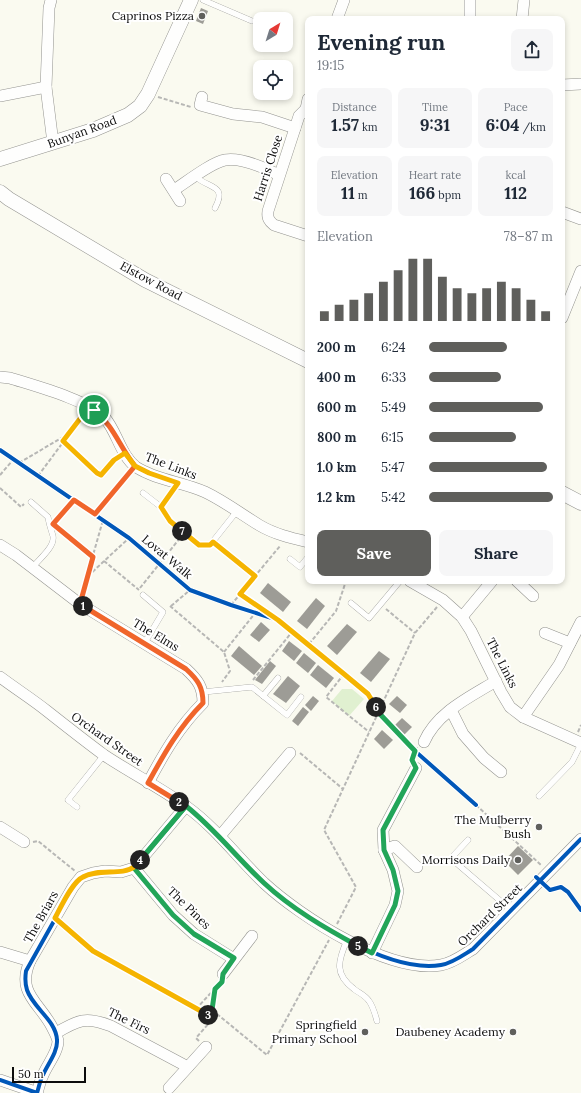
<!DOCTYPE html>
<meta charset="utf-8">
<style>
body{margin:0;font-family:Lora,serif;background:#f6f6f7;color:#1f2937;height:100vh;display:flex;flex-direction:column;font-size:15px;white-space:nowrap}
*{box-sizing:border-box;margin:0}
p{font-size:13px;color:#747a83}
.icon{flex:none;width:22px;height:22px;fill:none;stroke:currentColor;stroke-width:2;stroke-linecap:round;stroke-linejoin:round}
.map{position:relative;flex:1;overflow:hidden}
.details{position:absolute;left:305px;top:16px;width:260px;height:568px;display:flex;flex-direction:column;background:#fff;border-radius:8px;box-shadow:0 2px 6px #0003}
.details>*{flex:none}
.needle{width:26px;rotate:38deg}
.buttons{position:absolute;left:253px;top:12px;display:grid;gap:8px}
.buttons a{display:grid;place-items:center;width:40px;height:40px;border-radius:8px;background:#fff;box-shadow:0 2px 6px #0003;font-size:20px}
.scale{position:absolute;left:12px;bottom:10px;width:74px;box-sizing:border-box;padding-left:4px;border:2px solid #0c0c0c;border-top:0;font-size:11px;line-height:14px;white-space:nowrap;color:#0c0c0c;-webkit-text-stroke:3px #fff;paint-order:stroke}
.pin{position:absolute;display:grid;place-items:center;width:34px;height:34px;color:#fff;margin:-17px;border:2px solid #fff;border-radius:50%;box-shadow:0 1px 4px #0007}
.km{position:absolute;width:20px;height:20px;margin:-10px;border-radius:50%;background:#222;color:#fff;font-size:11px;line-height:20px;text-align:center}
.round{display:grid;place-items:center;flex:none;width:42px;height:42px;border-radius:8px;background:#f6f6f7}
.overview{display:flex;align-items:center;justify-content:space-between;height:68px;padding:0 12px}
h1{font-size:22px;font-weight:700;line-height:30px}
.stats{display:grid;grid-template-columns:repeat(3,1fr);gap:6px;height:68px;padding:4px 12px}
.stats div{display:grid;align-content:center;border-radius:8px;background:#f6f6f7;text-align:center}
.stats b{font-size:17px;font-weight:700}
.stats small{font-size:11px;font-weight:400}
.stats p{font-size:11px}
.chart{height:112px;padding:8px 12px}
.chart p{display:flex;justify-content:space-between}
.chart svg{width:100%;height:72px;margin-top:4px;stroke:#5f5f5c;stroke-width:6}
.button{display:flex;gap:8px;margin-top:auto;padding:8px 12px}
.button a{flex:1;height:46px;border-radius:8px;background:#5f5f5c;color:#fff;font-size:16px;font-weight:700;line-height:46px;text-align:center}
.button a+a{background:#f6f6f7;color:#1f2937}
ul{padding:0 12px;list-style:none;font-size:13px}
li{display:grid;grid-template-columns:64px 48px 1fr;align-items:center;height:30px}
li i{height:10px;border-radius:5px;background:#5f5f5c}
.map>svg:first-child{display:block}
.green{fill:#e0f0d0}
.building{fill:#9d9c96}
.lines{fill:none;stroke-linecap:round;stroke-linejoin:round}
.service-casing{stroke:#93938f;stroke-width:6}
.minor-casing{stroke:#93938f;stroke-width:12}
.tertiary-casing{stroke:#93938f;stroke-width:15}
.path{stroke:#b7b7b5;stroke-width:2;stroke-dasharray:4 2;stroke-linecap:butt}
.service{stroke:#fefefd;stroke-width:5.5}
.minor{stroke:#fefefd;stroke-width:11}
.tertiary{stroke:#fefefd;stroke-width:14}
.cycleway-casing{stroke:#fff;stroke-width:6}
.cycleway{stroke:#0057b8;stroke-width:4}
.split-1-casing{stroke:#fff;stroke-width:8}
.split-2-casing{stroke:#fff;stroke-width:8}
.split-3-casing{stroke:#fff;stroke-width:8}
.split-4-casing{stroke:#fff;stroke-width:8}
.split-5-casing{stroke:#fff;stroke-width:8}
.split-6-casing{stroke:#fff;stroke-width:8}
.split-7-casing{stroke:#fff;stroke-width:8}
.split-8-casing{stroke:#fff;stroke-width:8}
.split-1{stroke:#f0652b;stroke-width:5}
.split-2{stroke:#f0652b;stroke-width:5}
.split-3{stroke:#22a559;stroke-width:5}
.split-4{stroke:#f5b400;stroke-width:5}
.split-5{stroke:#22a559;stroke-width:5}
.split-6{stroke:#22a559;stroke-width:5}
.split-7{stroke:#f5b400;stroke-width:5}
.split-8{stroke:#f5b400;stroke-width:5}
.poi-dot{fill:#5f5f5c;stroke:#fff;stroke-width:1.5}
.labels{text-anchor:middle;stroke-width:4;stroke-linejoin:round;paint-order:stroke}
.poi-label{font-size:12px;fill:#0c0c0c;stroke:#fff;text-anchor:end}
.street-label{font-size:12px;fill:#0c0c0c;stroke:#fff}
</style>
<div class="map">
<svg width="581" height="1093" viewBox="0 0 581 1093">
<rect width="100%" height="100%" fill="#fafaf0"/>
<!-- green -->
<path class="green" d="M342,689H352L364,699L349,716L332,701Z"/>
<!-- building -->
<g class="building">
<path d="M201,8L208,11L203,24L196,21Z"/>
<path d="M268,583L291,602L283,612L260,593Z"/>
<path d="M316,598L325,606L307,629L297,621Z"/>
<path d="M261,622L270,630L259,642L250,635Z"/>
<path d="M347,624L357,632L337,655L327,646Z"/>
<path d="M289,641L302,651L294,661L282,651Z"/>
<path d="M239,646L262,666L254,675L231,656Z"/>
<path d="M379,651L390,659L371,682L360,673Z"/>
<path d="M304,653L316,663L308,673L296,663Z"/>
<path d="M270,661L276,666L262,684L255,680Z"/>
<path d="M318,665L334,678L326,688L310,675Z"/>
<path d="M288,676L300,686L286,703L273,694Z"/>
<path d="M313,696L319,701L311,711L305,705Z"/>
<path d="M397,696L407,705L400,713L389,704Z"/>
<path d="M303,707L309,712L298,726L292,721Z"/>
<path d="M402,718L412,727L404,735L394,726Z"/>
<path d="M382,730L393,740L384,749L374,739Z"/>
<path d="M518,846L533,860L518,875L504,861Z"/>
</g>
<g class="lines">
<!-- service casing -->
<g class="service-casing">
<g id="service">
<path d="M203,0L252,21"/>
<path d="M195,176C208,189 228,184 215,208"/>
<path d="M101,475L114,460L125,453"/>
<path d="M143,493L161,507L178,483"/>
<path d="M31,502L48,517C49,524 51,529 53,536C55,547 39,559 33,567"/>
<path d="M210,545L237,511"/>
<path d="M290,559L300,567L308,557"/>
<path d="M143,595L163,612L144,644"/>
<path d="M351,603L369,618L400,581"/>
<path d="M203,692L252,687L287,715L301,697"/>
<path d="M263,696L278,678"/>
<path d="M539,796L572,762L581,744"/>
<path d="M77,807L68,800L104,755"/>
<path d="M468,840L454,855L455,862L511,910"/>
<path d="M347,940C338,961 334,974 354,989C359,993 365,995 369,1001C373,1006 375,1014 377,1021"/>
</g>
</g>
<!-- minor casing -->
<g class="minor-casing">
<g id="minor">
<path d="M51,0L49,8L46,87L53,143"/>
<path d="M337,19L344,0"/>
<path d="M470,19V0"/>
<path d="M522,19L524,0"/>
<path d="M562,85L581,84"/>
<path d="M0,96L46,87"/>
<path d="M202,97L200,105L233,114L262,117L295,128"/>
<path d="M306,109L299,116L268,211C267,218 269,221 274,225L308,236"/>
<path d="M306,109L308,99"/>
<path d="M166,179L180,201"/>
<path d="M174,190C185,183 212,162 225,160C241,157 265,168 279,175"/>
<path d="M562,212L581,219"/>
<path d="M562,318L581,271"/>
<path d="M0,377L10,378C35,386 88,400 105,418C117,432 121,456 136,467C156,480 183,482 205,492C224,501 241,514 259,525C274,534 291,538 308,542"/>
<path d="M0,545L16,555L80,604L186,669C198,680 203,687 203,703C179,727 164,753 148,783"/>
<path d="M410,581L443,600L462,617L471,631L501,692L510,707L523,717L581,743"/>
<path d="M517,581L533,596"/>
<path d="M462,617L492,581"/>
<path d="M545,633L570,643"/>
<path d="M0,677C16,689 32,699 47,711C66,726 85,741 104,755C131,773 161,788 187,807C216,828 238,858 264,883C301,917 389,974 441,965C453,963 463,955 473,949L581,839"/>
<path d="M451,710L463,734L484,758L501,772"/>
<path d="M523,717L559,665L581,622"/>
<path d="M424,742C437,712 470,697 496,681"/>
<path d="M0,827L24,842"/>
<path d="M220,836L290,753"/>
<path d="M384,850L395,846L417,867"/>
<path d="M134,868L173,915L194,934L234,959"/>
<path d="M0,952L30,961"/>
<path d="M372,953L395,905L398,891L393,870L384,850L383,830L416,768"/>
<path d="M223,974L252,936"/>
<path d="M56,1033C78,1020 86,1016 111,1026L188,1067"/>
<path d="M0,1080L38,1093"/>
<path d="M169,1088L206,1047"/>
<path d="M37,1093C39,1087 40,1081 43,1075C47,1065 58,1052 58,1041C57,1036 54,1031 52,1027C39,1002 16,993 30,961L73,887L81,877L93,873L105,871L121,872L134,868L186,806"/>
</g>
</g>
<!-- tertiary casing -->
<g class="tertiary-casing">
<g id="tertiary">
<path d="M0,159L93,130L128,115L140,106L148,94L191,0"/>
<path d="M0,192L9,199L145,280L308,361"/>
<path d="M562,493L581,503"/>
</g>
</g>
<!-- path -->
<g class="path">
<path d="M158,97L191,107"/>
<path d="M63,441L96,472"/>
<path d="M19,463L68,434"/>
<path d="M0,475L13,460"/>
<path d="M38,476L84,414"/>
<path d="M0,488L21,507L24,504"/>
<path d="M165,513C170,522 193,545 203,545"/>
<path d="M95,514L129,473"/>
<path d="M57,520L74,500"/>
<path d="M59,529L93,557"/>
<path d="M219,546L255,576"/>
<path d="M104,561L139,590"/>
<path d="M88,576L129,538"/>
<path d="M140,588L184,533"/>
<path d="M82,594L103,520"/>
<path d="M240,594L278,620"/>
<path d="M231,605L280,546"/>
<path d="M170,606L224,652L230,671L222,682"/>
<path d="M171,606L190,590"/>
<path d="M386,609L415,633"/>
<path d="M309,644L336,611L346,581"/>
<path d="M224,652L256,612"/>
<path d="M344,674L326,697L369,732"/>
<path d="M253,680L292,632"/>
<path d="M578,732L581,725"/>
<path d="M300,753L343,789"/>
<path d="M412,760L417,747"/>
<path d="M476,805L541,865"/>
<path d="M33,842L38,841L75,871"/>
<path d="M62,924L93,951L213,1018"/>
<path d="M337,924L356,887L324,830L415,633L437,607"/>
<path d="M196,1009L220,983"/>
<path d="M211,1017L215,990"/>
<path d="M199,1041L196,1038L217,1014L267,1055L329,940"/>
</g>
<!-- service -->
<use href="#service" class="service"/>
<!-- minor -->
<use href="#minor" class="minor"/>
<!-- tertiary -->
<use href="#tertiary" class="tertiary"/>
<!-- cycleway casing -->
<g class="cycleway-casing">
<g id="cycleway">
<path d="M0,450L129,538L190,590L231,605L278,620L368,694L374,701L378,712L415,751L476,805"/>
<path d="M536,877L550,890L561,887L568,892L581,910"/>
<path d="M0,1080L37,1093C39,1087 40,1080 43,1075C47,1065 58,1052 57,1040C56,1020 33,1008 27,990C25,984 25,978 26,971L73,887L81,877L93,873L105,871L121,872L134,868L186,806C215,829 237,857 264,882C301,917 389,974 441,965C453,963 463,955 473,949L581,839"/>
</g>
</g>
<!-- cycleway -->
<use href="#cycleway" class="cycleway"/>
</g>
<g class="lines">
<!-- split-1 casing -->
<g class="split-1-casing">
<path id="split-1" d="M83,606L80,604L93,557L53,524L74,500L95,514L135,466C119,446 114,426 94,410"/>
</g>
<!-- split-2 casing -->
<g class="split-2-casing">
<path id="split-2" d="M83,606L186,669C198,680 203,687 203,703C179,727 164,754 148,783L179,802"/>
</g>
<!-- split-3 casing -->
<g class="split-3-casing">
<path id="split-3" d="M179,802L186,806L134,868L173,915L194,934L234,958L223,974L222,982L215,989L211,1017L208,1015"/>
</g>
<!-- split-4 casing -->
<g class="split-4-casing">
<path id="split-4" d="M140,860C138,862 136,865 134,867C122,876 98,868 83,877C72,882 61,907 55,918L93,951L208,1015"/>
</g>
<!-- split-5 casing -->
<g class="split-5-casing">
<path id="split-5" d="M140,860L186,806C215,829 237,858 264,883C292,909 325,928 358,946"/>
</g>
<!-- split-6 casing -->
<g class="split-6-casing">
<path id="split-6" d="M358,946L372,953L395,905L398,891L393,870L384,850L383,830L416,768L412,760L415,751L378,712L376,707"/>
</g>
<!-- split-7 casing -->
<g class="split-7-casing">
<path id="split-7" d="M182,531L199,545H210L213,542L255,576L240,594L278,620L344,674L368,694L376,707"/>
</g>
<!-- split-8 casing -->
<g class="split-8-casing">
<path id="split-8" d="M94,410L89,407L63,441L97,473L101,475L114,460L125,453L135,466L149,473L178,483L161,507L170,521L182,531"/>
</g>
<!-- split-1 -->
<use href="#split-1" class="split-1"/>
<!-- split-2 -->
<use href="#split-2" class="split-2"/>
<!-- split-3 -->
<use href="#split-3" class="split-3"/>
<!-- split-4 -->
<use href="#split-4" class="split-4"/>
<!-- split-5 -->
<use href="#split-5" class="split-5"/>
<!-- split-6 -->
<use href="#split-6" class="split-6"/>
<!-- split-7 -->
<use href="#split-7" class="split-7"/>
<!-- split-8 -->
<use href="#split-8" class="split-8"/>
</g>
<!-- markers -->
<g class="poi-dot">
<circle cx="202" cy="16" r="4"/>
<circle cx="539" cy="827" r="4"/>
<circle cx="518" cy="860" r="4"/>
<circle cx="365" cy="1032" r="4"/>
<circle cx="513" cy="1032" r="4"/>
</g>
<g class="labels">
<!-- poi labels -->
<g class="poi-label">
<text x="194" y="20">Caprinos Pizza</text>
<text x="531" y="824">The Mulberry<tspan x="531" dy="14">Bush</tspan></text>
<text x="510" y="864">Morrisons Daily</text>
<text x="357" y="1029">Springfield<tspan x="357" dy="14">Primary School</tspan></text>
<text x="505" y="1036">Daubeney Academy</text>
</g>
<!-- street labels -->
<g class="street-label">
<text transform="translate(82 132) rotate(-20)" y="4">Bunyan Road</text>
<text transform="translate(268 168) rotate(-72)" y="4">Harris Close</text>
<text transform="translate(151 281) rotate(28)" y="4">Elstow Road</text>
<text transform="translate(171 466) rotate(21)" y="4">The Links</text>
<text transform="translate(167 557) rotate(40)" y="4">Lovat Walk</text>
<text transform="translate(156 635) rotate(31)" y="4">The Elms</text>
<text transform="translate(502 663) rotate(63)" y="4">The Links</text>
<text transform="translate(107 739) rotate(35)" y="4">Orchard Street</text>
<text transform="translate(189 908) rotate(44)" y="4">The Pines</text>
<text transform="translate(490 915) rotate(-44)" y="4">Orchard Street</text>
<text transform="translate(41 917) rotate(-61)" y="4">The Briars</text>
<text transform="translate(129 1021) rotate(26)" y="4">The Firs</text>
</g>
</g>
</svg>
<div class="buttons">
<a><svg class="needle" viewBox="-14 -14 28 28"><path d="M0-13l5 13h-10z" fill="#e53935"/><path d="M0 13l5-13h-10z" fill="#747a83"/></svg></a>
<a><svg class="icon" aria-label="locate" viewBox="0 0 24 24"><circle cx="12" cy="12" r="6"/><path d="M12 2v4M12 18v4M2 12h4M18 12h4"/></svg></a>
</div>
<div class="scale">50 m</div>
<div class="pin" style="left:94px;top:410px;background:#1e9e55"><svg class="icon" aria-label="arrive" viewBox="0 0 24 24"><path d="M6 21V4h12l-3 4 3 4H6"/></svg></div>
<b class="km" style="left:83px;top:606px">1</b>
<b class="km" style="left:179px;top:802px">2</b>
<b class="km" style="left:208px;top:1015px">3</b>
<b class="km" style="left:140px;top:860px">4</b>
<b class="km" style="left:358px;top:946px">5</b>
<b class="km" style="left:376px;top:707px">6</b>
<b class="km" style="left:182px;top:531px">7</b>
<section class="details">
<div class="overview"><div><h1>Evening run</h1><p>19:15</p></div><a class="round"><svg class="icon" aria-label="share" viewBox="0 0 24 24"><path d="M12 15V3M7 8l5-5 5 5M5 13v7h14v-7"/></svg></a></div>
<div class="stats">
<div><p>Distance</p><b>1.57<small> km</small></b></div>
<div><p>Time</p><b>9:31</b></div>
<div><p>Pace</p><b>6:04<small> /km</small></b></div>
</div>
<div class="stats">
<div><p>Elevation</p><b>11<small> m</small></b></div>
<div><p>Heart rate</p><b>166<small> bpm</small></b></div>
<div><p>kcal</p><b>112</b></div>
</div>
<div class="chart"><p><span>Elevation</span>78–87 m</p>
<svg viewBox="0 0 160 44" preserveAspectRatio="none"><path d="M5 44V38M15 44V34M25 44V31M35 44V27M45 44V20M55 44V13M65 44V6M75 44V6M85 44V17M95 44V24M105 44V27M115 44V24M125 44V20M135 44V24M145 44V31M155 44V38"/></svg>
</div>
<ul>
<li><b>200 m</b>6:24<i style="width:63%"></i></li>
<li><b>400 m</b>6:33<i style="width:58%"></i></li>
<li><b>600 m</b>5:49<i style="width:92%"></i></li>
<li><b>800 m</b>6:15<i style="width:70%"></i></li>
<li><b>1.0 km</b>5:47<i style="width:95%"></i></li>
<li><b>1.2 km</b>5:42<i style="width:100%"></i></li>
</ul>
<div class="button"><a>Save</a><a>Share</a></div>
</section>
</div>
